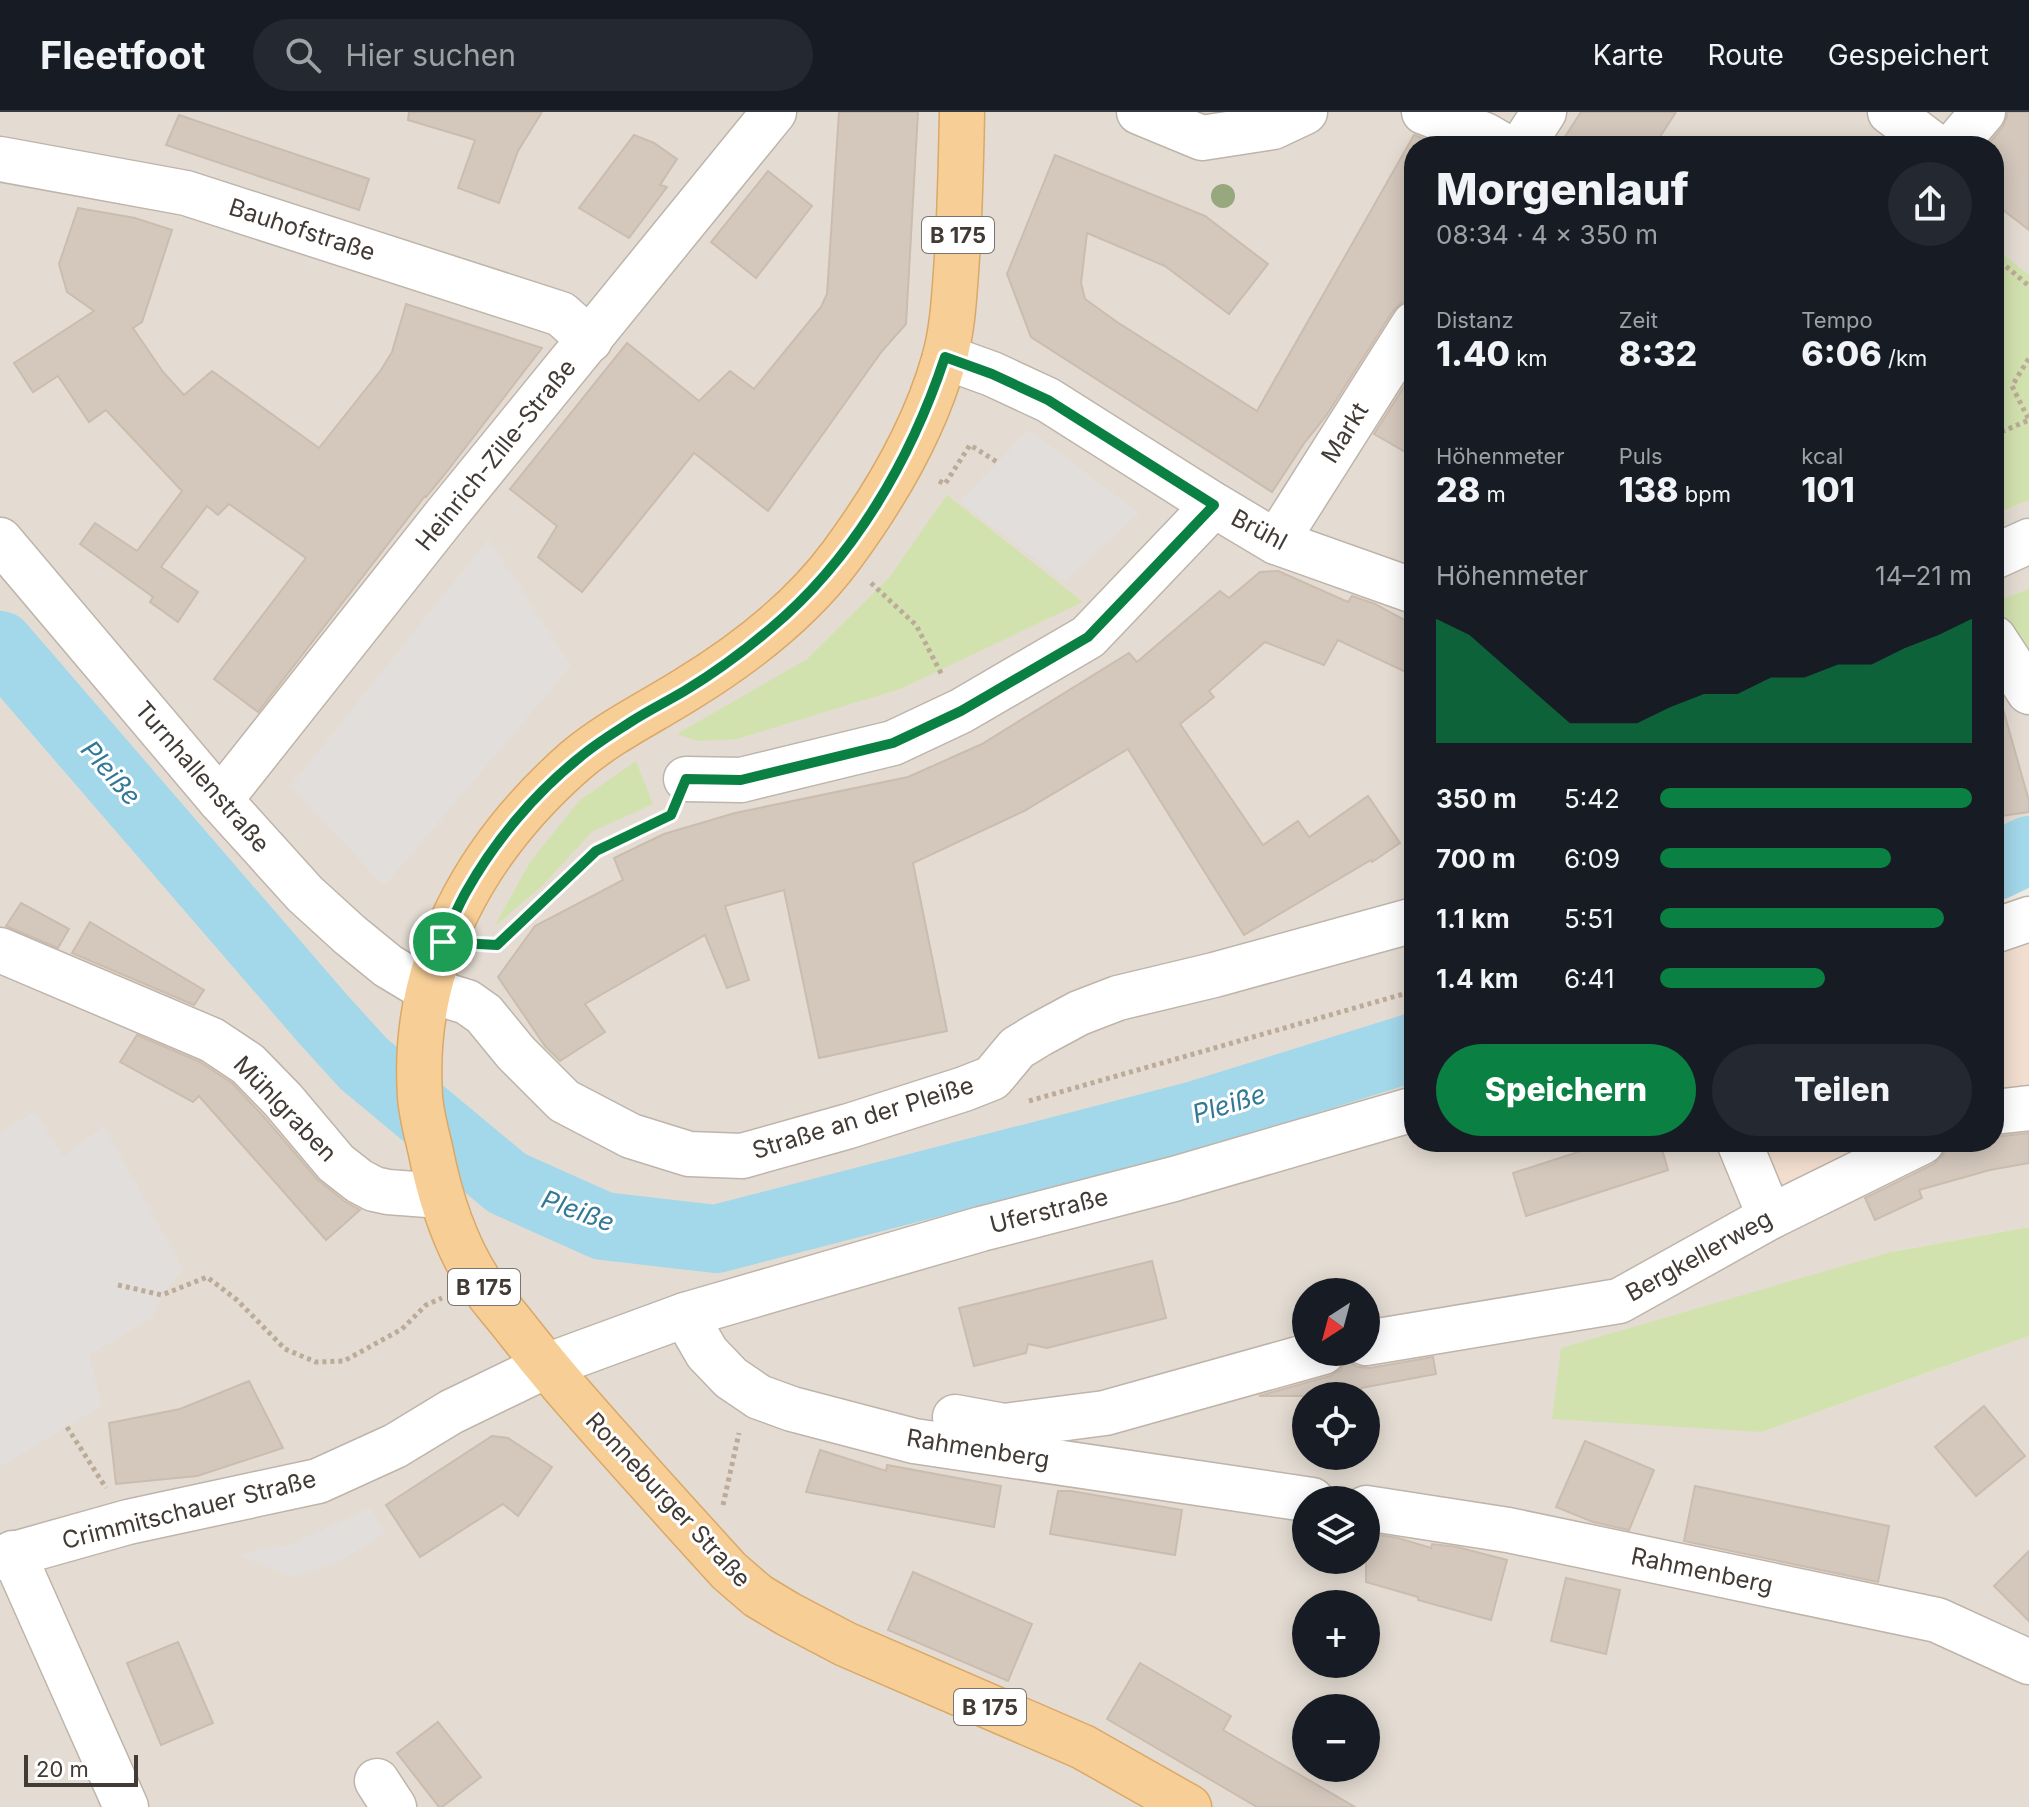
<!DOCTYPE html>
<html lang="de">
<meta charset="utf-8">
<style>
body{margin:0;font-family:Inter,sans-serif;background:#242831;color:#f1f3f6;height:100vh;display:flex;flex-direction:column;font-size:30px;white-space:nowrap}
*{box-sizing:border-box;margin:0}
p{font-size:26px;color:#9ea1a6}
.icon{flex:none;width:44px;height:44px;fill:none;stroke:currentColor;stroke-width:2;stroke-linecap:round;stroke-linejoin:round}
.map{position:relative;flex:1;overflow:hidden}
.side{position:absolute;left:1404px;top:24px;width:600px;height:1016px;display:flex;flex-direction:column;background:#171b24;border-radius:32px;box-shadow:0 4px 20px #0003}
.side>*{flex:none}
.needle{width:52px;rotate:216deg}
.controls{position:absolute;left:1292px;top:1166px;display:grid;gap:16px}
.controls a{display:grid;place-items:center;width:88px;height:88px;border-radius:50%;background:#171b24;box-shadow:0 4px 20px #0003;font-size:40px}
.scale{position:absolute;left:24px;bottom:20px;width:114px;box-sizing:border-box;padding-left:8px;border:4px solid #423a34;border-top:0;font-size:22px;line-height:28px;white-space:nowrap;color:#423a34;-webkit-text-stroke:6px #fff;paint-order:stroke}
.pin{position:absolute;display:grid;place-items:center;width:68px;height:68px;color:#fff;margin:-34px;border:4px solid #fff;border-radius:50%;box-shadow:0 2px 8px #0007}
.round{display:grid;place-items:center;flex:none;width:84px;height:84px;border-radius:42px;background:#242831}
.summary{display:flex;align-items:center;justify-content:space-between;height:136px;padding:0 32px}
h1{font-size:44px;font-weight:800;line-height:60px}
.stats{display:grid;grid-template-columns:repeat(3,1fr);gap:12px;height:136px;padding:8px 32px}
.stats div{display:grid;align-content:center}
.stats b{font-size:34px;font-weight:800}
.stats small{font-size:22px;font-weight:400}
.stats p{font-size:22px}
.chart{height:224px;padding:16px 32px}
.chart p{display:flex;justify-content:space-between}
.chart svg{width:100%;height:144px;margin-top:8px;fill:#0b8043;opacity:.7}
.primary-button{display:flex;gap:16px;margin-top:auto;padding:16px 32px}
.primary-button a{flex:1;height:92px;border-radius:48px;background:#0b8043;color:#fff;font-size:32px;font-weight:800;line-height:92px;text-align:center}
.primary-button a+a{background:#242831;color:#f1f3f6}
ul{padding:0 32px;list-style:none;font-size:26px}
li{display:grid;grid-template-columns:128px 96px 1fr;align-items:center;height:60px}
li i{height:20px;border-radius:10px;background:#0b8043}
header{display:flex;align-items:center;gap:48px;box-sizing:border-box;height:112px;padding:0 40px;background:#171b24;border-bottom:2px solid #363941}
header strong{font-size:38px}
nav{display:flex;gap:44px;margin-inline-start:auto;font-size:28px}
.search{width:560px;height:72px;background:#242831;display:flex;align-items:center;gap:20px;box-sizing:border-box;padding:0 28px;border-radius:44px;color:#9ea1a6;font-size:30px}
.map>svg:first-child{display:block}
.residential{fill:#e4dcd2;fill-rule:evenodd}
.commercial{fill:#f2decf}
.green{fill:#d2e2ae}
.parking{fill:#e1dedc}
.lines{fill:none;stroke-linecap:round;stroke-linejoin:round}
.river{stroke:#a3d7ea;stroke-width:68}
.building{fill:#d4c8bd;stroke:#cbbcae;stroke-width:2}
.minor-casing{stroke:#beb4aa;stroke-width:47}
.major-casing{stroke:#daa867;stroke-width:47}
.path{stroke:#bcab99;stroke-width:5;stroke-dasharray:4 4;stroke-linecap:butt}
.minor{stroke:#fff;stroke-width:44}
.major{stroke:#f7ce96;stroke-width:44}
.tree{fill:#97a77e}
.route-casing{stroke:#fff;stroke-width:16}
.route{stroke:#0b8043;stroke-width:10}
.labels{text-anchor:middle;stroke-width:6;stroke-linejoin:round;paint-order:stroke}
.shield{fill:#fff;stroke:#7b7571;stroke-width:2}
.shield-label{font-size:22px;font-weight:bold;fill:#423a34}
.street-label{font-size:24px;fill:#423a34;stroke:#fff}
.water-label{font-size:26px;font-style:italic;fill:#327996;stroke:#fff}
</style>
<header>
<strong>Fleetfoot</strong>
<div class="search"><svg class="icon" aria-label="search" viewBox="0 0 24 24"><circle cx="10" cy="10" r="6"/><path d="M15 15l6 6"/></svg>Hier suchen</div>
<nav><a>Karte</a><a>Route</a><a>Gespeichert</a></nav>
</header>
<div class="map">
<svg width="2029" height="1695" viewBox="0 0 2029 1695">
<rect width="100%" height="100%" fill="#f0ebe3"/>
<!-- residential -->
<path class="residential" d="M0,0H2029V773L1994,787V34H1414V1030H1757L1772,1081L1881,1030H1994V986L2029,984V1115L1891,1140L1762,1320L2029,1224V1695H0ZM1306,1180H1366V1240H1306ZM1306,1284H1366V1344H1306ZM1306,1388H1366V1448H1306ZM1306,1492H1366V1552H1306ZM1306,1596H1366V1656H1306Z"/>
<!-- commercial -->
<g class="commercial">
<path d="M2029,826V982L1994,984V840Z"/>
<path d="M1756,1030H1876L1775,1078Z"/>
</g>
<!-- green -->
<g class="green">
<path d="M1994,135L2029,163V388L1994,402Z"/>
<path d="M947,383L1083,490L900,577L737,627L698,629L677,622L807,547L888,467Z"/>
<path d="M2029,477V557L1994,508V490Z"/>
<path d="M636,649L653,692L593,719L541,775L494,815L530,750L580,688Z"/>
<path d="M2029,1115V1224L1762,1320L1552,1307L1561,1236L1891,1140Z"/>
</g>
<!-- parking -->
<g class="parking">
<path d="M1029,318L1139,401L1064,469L960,389Z"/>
<path d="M488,427L571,554L384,774L291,674Z"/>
<path d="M35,999L63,1044L104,1014L183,1157L162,1183L152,1206L89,1243L102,1294L0,1355V1021Z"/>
<path d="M370,1396L385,1421L344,1447L295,1465L239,1443L291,1432Z"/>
</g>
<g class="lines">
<!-- river -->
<g class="river">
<path d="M0,533L323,907L364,952L507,1071L603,1114L716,1127L1196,1003L1414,935"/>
<path d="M1994,755L2029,738"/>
</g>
</g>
<!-- building -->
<g class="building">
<path d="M409,0H542L518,39L499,91L458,76L475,28L408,8Z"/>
<path d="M839,0H918L906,212L882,239L768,399L694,341L582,480L538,445L557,414L510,377L627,231L699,289L730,259L754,277L821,195L827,182Z"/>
<path d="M1581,0H1676L1654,34H1559Z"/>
<path d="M2007,0H2029V118L1994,91V34H1987L2002,16L2007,5Z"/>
<path d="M179,3L369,67L359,98L166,33Z"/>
<path d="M634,23L654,31L677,47L660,73L667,75L629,126L579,96Z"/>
<path d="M1414,23L1443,34H1414V187L1402,190L1393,199L1326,304L1305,330L1272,380L1031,225L1007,162L1055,43L1205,104L1268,152L1229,202L1165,154L1087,121L1081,171L1085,187L1117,210L1257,299Z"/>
<path d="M768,59L812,94L756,166L711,130Z"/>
<path d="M78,96L135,106L172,118L142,210L133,216L163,260L184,283L212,259L319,336L381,258L392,240L406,192L542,236L445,362L426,385L425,384L258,600L214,567L306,446L229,392L218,403L207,394L161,455L198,480L178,510L150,490L153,485L80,432L95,411L137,439L182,379L106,298L89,310L58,264L33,280L14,251L94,199L67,180L59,152Z"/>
<path d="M1414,259V345L1374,322Z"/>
<path d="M1278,459L1348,490L1352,484L1375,492L1414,513V564L1338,528L1324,553L1265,530L1209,579L1214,585L1180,612L1263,733L1298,709L1309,725L1368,684L1400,731L1372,750L1371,748L1244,823L1128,637L1024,699L913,751L947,919L819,946L784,778L725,794L749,868L727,876L705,823L585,892L605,920L560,949L545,934L498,865L535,814L623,768L614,746L664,722L735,701L908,665L982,632L1129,541L1137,550L1220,479L1229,486L1260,460Z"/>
<path d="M2003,597L2029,689V700L1994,705V598Z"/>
<path d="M21,791L69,817L58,836L6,814Z"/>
<path d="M90,810L204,878L194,893L72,841Z"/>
<path d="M137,923L200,950L232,971L264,1005L317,1067L344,1089L360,1098L326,1128L199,984L193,990L120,950Z"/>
<path d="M2029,1021V1051L1990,1058L1919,1078L1922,1086L1875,1108L1865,1086L1934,1052L1943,1043L1947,1030H1994V1025Z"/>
<path d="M1609,1030H1660L1668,1058L1526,1104L1513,1061Z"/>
<path d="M1152,1149L1166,1206L1047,1236L1028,1232L1026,1241L974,1254L959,1196Z"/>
<path d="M1433,1245L1436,1262L1361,1276L1363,1284H1259L1330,1264L1340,1258L1346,1248L1358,1255L1370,1256Z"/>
<path d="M249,1269L283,1336L197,1364L116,1372L109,1311L180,1297Z"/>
<path d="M1984,1294L2025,1344L1976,1384L1935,1335Z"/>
<path d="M492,1324L508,1326L552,1355L518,1404L503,1392L420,1445L386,1393Z"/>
<path d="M1585,1329L1654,1358L1629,1418L1593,1410L1556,1395Z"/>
<path d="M820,1338L886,1359L887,1353L1001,1374L994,1415L806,1380Z"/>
<path d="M1695,1374L1889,1414L1878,1470L1684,1429Z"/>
<path d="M1058,1379H1071L1182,1398L1175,1443L1050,1422Z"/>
<path d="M1366,1421L1398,1426L1431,1436L1432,1432L1457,1435L1507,1448L1491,1508L1418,1488V1485L1366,1470Z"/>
<path d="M2029,1439V1509L1994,1474Z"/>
<path d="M913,1460L1032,1512L1008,1569L888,1518Z"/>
<path d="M1566,1466L1620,1478L1606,1542L1551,1529Z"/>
<path d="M178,1530L213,1611L161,1633L127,1551Z"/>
<path d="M1140,1551L1231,1604L1223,1618L1355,1695H1257L1107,1607Z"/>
<path d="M438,1610L481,1665L442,1695H439L397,1641Z"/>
</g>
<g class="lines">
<!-- minor casing -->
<g class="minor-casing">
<g id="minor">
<path d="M1139,0L1202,26L1273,15L1305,0"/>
<path d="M1424,0L1485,23L1504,34"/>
<path d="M1890,0L1935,34"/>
<path d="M1522,34L1544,0"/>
<path d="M1954,34L1983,0"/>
<path d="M0,47L186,81L561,202L590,228"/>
<path d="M945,245L992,262L1048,288L1214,393L1276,430L1414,479"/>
<path d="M0,428L220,688L305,782L350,823L388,854L428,878L467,890L484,902L516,941L564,989L631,1024L689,1042L742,1044L849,1014L964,977L992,966L1017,936L1040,922L1079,901L1118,886L1214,863L1414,808"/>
<path d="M1276,430L1414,212"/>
<path d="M1994,445L2029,429"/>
<path d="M1994,526L2029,580"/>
<path d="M686,667L741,668L893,631L961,599L1088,525L1214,393"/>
<path d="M220,688L445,404L774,0"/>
<path d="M1994,819L2029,807"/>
<path d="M0,838L212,928L248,952L283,988L336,1051L359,1069L374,1077L388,1080L441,1084"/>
<path d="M1994,1000L2029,996"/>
<path d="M1739,1030L1770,1105"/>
<path d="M685,1203L707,1241L731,1266L759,1285L792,1297L914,1329L1312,1388"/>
<path d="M1366,1231L1619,1189L1770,1105L1922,1030"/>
<path d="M955,1305L1004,1314L1105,1301L1323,1240"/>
<path d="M1366,1396L1508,1418L1937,1508L2029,1550"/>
<path d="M13,1441L126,1695"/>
<path d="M0,1446L128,1410L318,1369L395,1334L451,1300L546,1254L685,1203L981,1117L1174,1067L1414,997"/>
<path d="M377,1669L394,1695"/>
</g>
</g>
<!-- major casing -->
<g class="major-casing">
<path id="major" d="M962,0C961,53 960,107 956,160C954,189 952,220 944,248C924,318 884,386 841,444C801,498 744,542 687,577C649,601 609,620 575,649C477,735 411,850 420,984C421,1001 426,1019 430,1036C439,1082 453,1129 479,1169C489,1184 501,1197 512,1211C534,1239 556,1266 580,1293C629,1349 679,1404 729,1459L758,1484L788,1502L845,1532L1083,1635L1189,1695"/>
</g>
<!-- path -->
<g class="path">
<path d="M1994,144L2029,174"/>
<path d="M1994,323L2029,308L2012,274L2029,246"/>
<path d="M939,369L945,372L970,333L997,350"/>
<path d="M871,471L916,513L942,563"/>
<path d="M488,833H497L596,739L668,705"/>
<path d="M1029,989L1414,879"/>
<path d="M118,1173L162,1183L207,1165L237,1188L285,1237L316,1250L344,1249L402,1217L426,1193L442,1186"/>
<path d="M67,1315L106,1376"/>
<path d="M723,1393L739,1321"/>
</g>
<!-- minor -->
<use href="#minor" class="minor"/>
<!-- major -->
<use href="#major" class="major"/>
</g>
<!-- trees -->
<circle class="tree" cx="1223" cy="84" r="12"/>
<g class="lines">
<!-- route casing -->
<g class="route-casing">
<path id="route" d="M945,245L992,262L1048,288L1214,393L1088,525L961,599L893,631L741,668L686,667L671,703L596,739L497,833L443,830C450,813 457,796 466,780C494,730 534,682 579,646C594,633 612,622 629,611C647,599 668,589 686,578C716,560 744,539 770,517C854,447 911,347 945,245Z"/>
</g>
<!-- route -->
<use href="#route" class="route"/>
</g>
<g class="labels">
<!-- shield labels -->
<g class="shield">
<rect x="922" y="105" width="72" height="36" rx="6"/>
<rect x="448" y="1157" width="72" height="36" rx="6"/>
<rect x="954" y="1577" width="72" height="36" rx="6"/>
</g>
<g class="shield-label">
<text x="958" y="131">B 175</text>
<text x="484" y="1183">B 175</text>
<text x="990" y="1603">B 175</text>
</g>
<!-- street labels -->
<g class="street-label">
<text transform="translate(302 118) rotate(18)" y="8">Bauhofstraße</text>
<text transform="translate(1345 321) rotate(-58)" y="8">Markt</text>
<text transform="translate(496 343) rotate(-51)" y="8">Heinrich-Zille-Straße</text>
<text transform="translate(1259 418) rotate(28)" y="8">Brühl</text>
<text transform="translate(202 665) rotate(49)" y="8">Turnhallenstraße</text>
<text transform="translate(285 997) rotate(46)" y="8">Mühlgraben</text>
<text transform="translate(863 1006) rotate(-17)" y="8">Straße an der Pleiße</text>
<text transform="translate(1049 1099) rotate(-14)" y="8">Uferstraße</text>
<text transform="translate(1699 1144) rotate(-29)" y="8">Bergkellerweg</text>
<text transform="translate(978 1337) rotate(9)" y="8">Rahmenberg</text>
<text transform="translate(668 1388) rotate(47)" y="8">Ronneburger Straße</text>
<text transform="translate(189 1398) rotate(-14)" y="8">Crimmitschauer Straße</text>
<text transform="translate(1702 1459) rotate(12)" y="8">Rahmenberg</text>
</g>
<!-- water labels -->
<g class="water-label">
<text transform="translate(111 661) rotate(49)" y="9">Pleiße</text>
<text transform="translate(1229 992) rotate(-17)" y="9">Pleiße</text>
<text transform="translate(578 1099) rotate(20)" y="9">Pleiße</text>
</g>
</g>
</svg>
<div class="controls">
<a><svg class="needle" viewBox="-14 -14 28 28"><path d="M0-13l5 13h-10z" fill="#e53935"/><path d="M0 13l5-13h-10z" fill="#9ea1a6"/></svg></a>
<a><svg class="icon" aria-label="locate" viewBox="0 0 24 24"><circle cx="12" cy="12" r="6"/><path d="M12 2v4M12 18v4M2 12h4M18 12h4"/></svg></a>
<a><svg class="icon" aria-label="layers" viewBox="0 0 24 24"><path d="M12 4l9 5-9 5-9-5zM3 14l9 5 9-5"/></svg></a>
<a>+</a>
<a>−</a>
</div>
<div class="scale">20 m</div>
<div class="pin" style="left:443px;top:830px;background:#1e9e55"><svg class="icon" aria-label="arrive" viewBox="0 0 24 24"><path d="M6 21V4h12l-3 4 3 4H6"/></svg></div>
<section class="side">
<div class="summary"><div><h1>Morgenlauf</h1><p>08:34 · 4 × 350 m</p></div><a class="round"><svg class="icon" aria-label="share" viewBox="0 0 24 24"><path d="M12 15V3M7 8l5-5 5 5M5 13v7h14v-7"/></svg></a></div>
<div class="stats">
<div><p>Distanz</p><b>1.40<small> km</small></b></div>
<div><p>Zeit</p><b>8:32</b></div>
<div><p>Tempo</p><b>6:06<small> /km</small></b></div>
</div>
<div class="stats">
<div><p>Höhenmeter</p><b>28<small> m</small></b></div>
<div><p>Puls</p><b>138<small> bpm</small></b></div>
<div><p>kcal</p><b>101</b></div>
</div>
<div class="chart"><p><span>Höhenmeter</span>14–21 m</p>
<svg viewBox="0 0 160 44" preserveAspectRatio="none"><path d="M0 44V6L10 11L20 20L30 29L40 38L50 38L60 38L70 33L80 29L90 29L100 24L110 24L120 20L130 20L140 15L150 11L160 6V44z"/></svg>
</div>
<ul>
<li><b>350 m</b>5:42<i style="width:100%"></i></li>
<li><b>700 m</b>6:09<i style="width:74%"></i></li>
<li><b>1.1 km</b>5:51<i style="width:91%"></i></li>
<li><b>1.4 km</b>6:41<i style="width:53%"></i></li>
</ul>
<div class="primary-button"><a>Speichern</a><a>Teilen</a></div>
</section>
</div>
